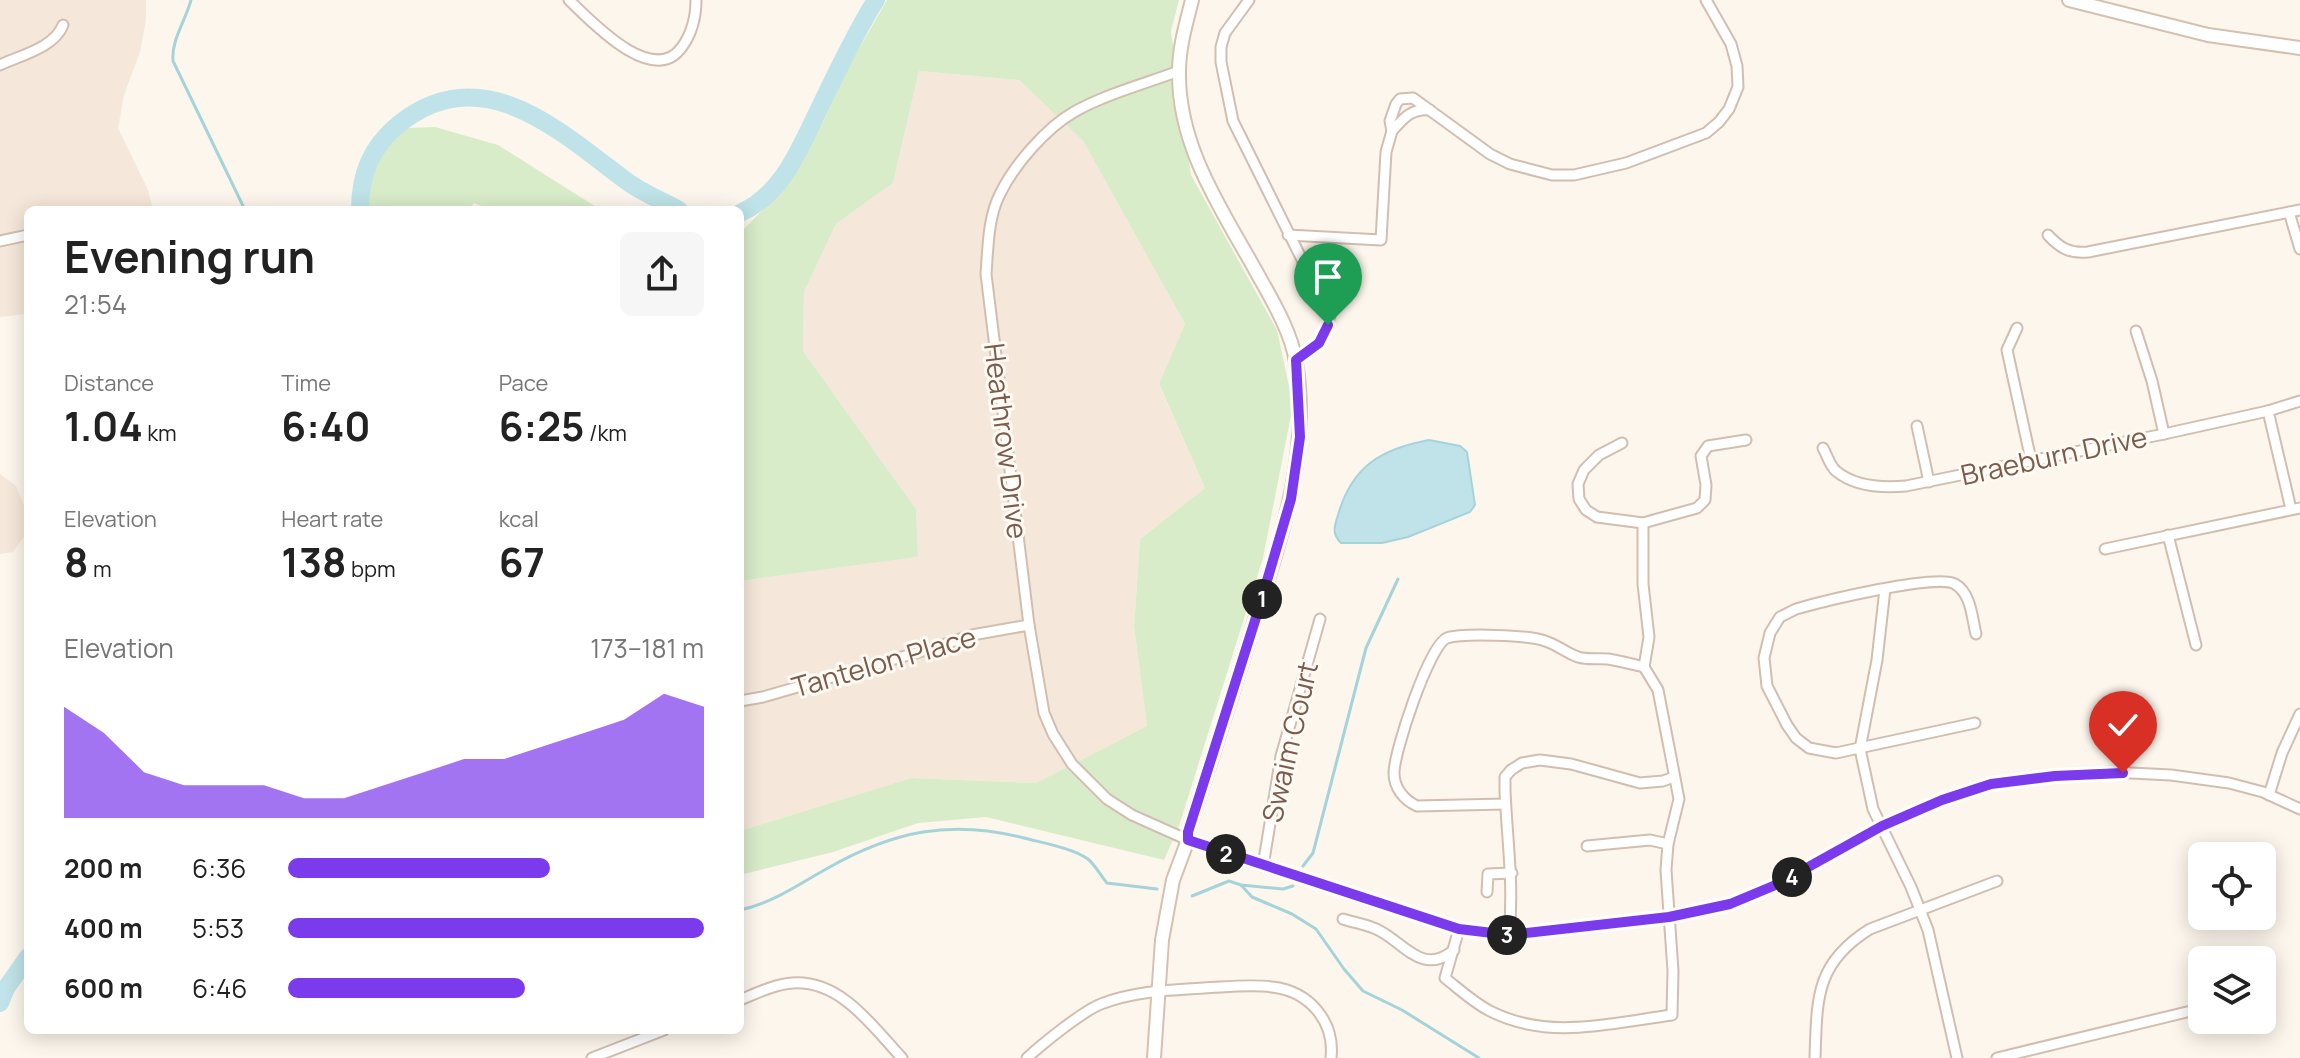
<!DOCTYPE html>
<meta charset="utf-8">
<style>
body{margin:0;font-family:Manrope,sans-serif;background:#f6f6f6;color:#222;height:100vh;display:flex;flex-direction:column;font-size:30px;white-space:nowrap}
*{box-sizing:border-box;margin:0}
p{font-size:26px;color:#767676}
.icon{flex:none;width:44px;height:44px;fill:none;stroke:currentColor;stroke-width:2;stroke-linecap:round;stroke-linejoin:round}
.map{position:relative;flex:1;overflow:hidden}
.details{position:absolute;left:24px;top:206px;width:720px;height:828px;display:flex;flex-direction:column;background:#fff;border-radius:12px;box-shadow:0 4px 20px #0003}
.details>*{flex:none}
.controls{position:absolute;left:2188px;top:842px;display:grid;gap:16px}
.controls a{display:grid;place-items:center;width:88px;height:88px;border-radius:12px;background:#fff;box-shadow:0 4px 20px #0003;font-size:40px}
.pin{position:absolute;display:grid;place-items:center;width:68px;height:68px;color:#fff;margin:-82px -34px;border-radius:50% 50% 50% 0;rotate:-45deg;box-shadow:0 0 8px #0007}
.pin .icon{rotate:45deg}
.km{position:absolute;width:40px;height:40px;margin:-20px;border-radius:50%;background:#222;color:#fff;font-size:22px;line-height:40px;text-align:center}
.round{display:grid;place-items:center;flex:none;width:84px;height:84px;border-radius:12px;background:#f6f6f6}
.headline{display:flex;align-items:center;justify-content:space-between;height:136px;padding:0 40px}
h1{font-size:44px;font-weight:700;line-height:60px}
.stats{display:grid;grid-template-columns:repeat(3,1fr);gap:12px;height:136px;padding:8px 40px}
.stats div{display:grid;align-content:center}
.stats b{font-size:40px;font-weight:700}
.stats small{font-size:22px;font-weight:400}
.stats p{font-size:22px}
.chart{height:224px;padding:16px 40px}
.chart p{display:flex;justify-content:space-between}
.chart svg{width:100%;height:144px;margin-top:8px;fill:#7c3aed;opacity:.7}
ul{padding:0 40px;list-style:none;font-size:26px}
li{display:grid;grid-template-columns:128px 96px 1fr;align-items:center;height:60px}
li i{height:20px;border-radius:10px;background:#7c3aed}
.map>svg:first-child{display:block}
.residential{fill:#f5e8da}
.green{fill:#d8ecc9}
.water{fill:#bfe3e8;stroke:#a5d3da;stroke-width:2}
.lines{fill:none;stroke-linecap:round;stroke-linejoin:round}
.stream{stroke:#a5d3da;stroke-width:3}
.river{stroke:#bfe3e8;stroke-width:18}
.street-casing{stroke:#d1beb0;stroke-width:13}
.secondary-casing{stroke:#d6c0b0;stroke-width:16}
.street{stroke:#fff;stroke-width:9}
.secondary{stroke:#fff;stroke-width:12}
.route-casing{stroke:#fff;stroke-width:16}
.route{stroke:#7c3aed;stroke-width:10}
.labels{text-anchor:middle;stroke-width:6;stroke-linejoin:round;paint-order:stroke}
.street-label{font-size:28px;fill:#7a5c4d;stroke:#fffaf3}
</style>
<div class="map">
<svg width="2300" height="1058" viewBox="0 0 2300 1058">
<rect width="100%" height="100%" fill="#fdf6ec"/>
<!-- residential -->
<g class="residential">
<path d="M0,0H146V20L140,52L124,95L118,128L148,190L153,210H28V320L25,314L0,317Z"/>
<path d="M919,71L1019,80L1083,141L1185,324L1159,385L1205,488L1140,539L1134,627L1147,726L1036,783L911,778L740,831V581L918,557L916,509L803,351L804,292L836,224L893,183Z"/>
<path d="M0,474L16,486L28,515V531L13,552L0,554Z"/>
</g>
<!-- green -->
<g class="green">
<path d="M887,0H1179L1171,31L1191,175L1277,330L1293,405L1263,558L1179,826L1164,860L986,817L918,823L833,852L740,875V831L911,778L1036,783L1147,726L1134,627L1140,539L1205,488L1159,384L1185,324L1083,141L1019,80L919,71L893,183L836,224L804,292L803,351L916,509L918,557L740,581V233L791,181L824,120L849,66Z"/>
<path d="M435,127L498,145L601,210H492L474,203L468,210H369V179L381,149L407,128Z"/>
</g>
<!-- water -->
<path class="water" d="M1429,440L1460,446L1467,452L1475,505L1470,512L1408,537L1382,543H1341C1332,534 1334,527 1338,515C1352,466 1381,449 1429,440Z"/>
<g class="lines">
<!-- stream -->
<g class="stream">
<path d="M191,0C186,20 171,40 173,61L245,210"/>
<path d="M1303,866L1313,853L1366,648L1398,579"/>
<path d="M1241,885L1252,897L1292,914L1316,929L1344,969L1363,991L1402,1010L1479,1058"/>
<path d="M1192,896L1229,881L1241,885L1283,889L1293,886"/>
<path d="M740,910C773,903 799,884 828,868C893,831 951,819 1024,838C1043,843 1072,848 1088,859C1095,865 1101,876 1107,883L1157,889"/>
</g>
<!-- river -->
<g class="river">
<path d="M360,210C360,174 371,147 399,124C482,58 558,130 625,180C642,193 661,200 679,210"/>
<path d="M740,213C784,194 801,145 821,105C838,70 855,33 876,0"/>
<path d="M0,1003L6,988L28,957"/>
</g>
<!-- street casing -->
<g class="street-casing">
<g id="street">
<path d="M569,0C591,21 653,88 682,47C692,33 696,17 696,0"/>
<path d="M1249,0L1225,33L1221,47V62L1233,121L1330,316"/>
<path d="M0,65C21,55 54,48 63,25"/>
<path d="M1179,71C1144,84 1106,94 1074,112C1046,128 1014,165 1000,194C988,217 988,248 986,274L1029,625L1044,713L1053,734L1072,764L1107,799L1132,815L1188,840L1226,854L1459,929L1509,935L1669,917L1730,904L1778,884L1882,826L1942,800L1991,784L2055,776L2111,772L2171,775L2229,783L2263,792L2300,809"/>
<path d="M1392,131C1403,119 1411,108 1430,110"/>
<path d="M2289,212L2300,249"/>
<path d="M1288,235L1381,240L1386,152L1392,131L1390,121L1396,104L1400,99L1413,98L1490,154L1510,164L1552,175H1574L1626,163L1706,133L1719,122L1729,109L1738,87L1737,66L1731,44L1706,0"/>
<path d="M2048,235C2060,248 2070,254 2088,252L2300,210"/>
<path d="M0,241L28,235"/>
<path d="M2017,328L2007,350L2031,460"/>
<path d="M2136,331L2152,381L2164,434"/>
<path d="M1296,360C1310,350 1322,342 1328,325L1338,263"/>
<path d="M2268,411L2291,509"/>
<path d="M1917,426L1929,482"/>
<path d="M1622,443L1599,455L1584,470L1578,484L1579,499L1586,510L1597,517L1643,523L1697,508L1705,500L1706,485L1701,456L1708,446L1746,440"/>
<path d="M1823,448C1827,455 1830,466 1836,471C1855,487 1883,488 1906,486L2164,434L2268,411L2300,401"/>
<path d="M1643,523V584L1649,637L1644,667"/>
<path d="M2168,535L2196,645"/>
<path d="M2105,549L2300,508"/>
<path d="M1885,589L1877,660L1860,749L1873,809L1911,887L1928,930L1957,1058"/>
<path d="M740,701L763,697L940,646L972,635L1029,625"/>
<path d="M1975,723L1836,753L1809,748L1796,738L1787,725L1767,686L1764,658L1770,633L1780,617L1796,609C1820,602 1937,573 1955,584C1971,593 1972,618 1976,634"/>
<path d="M2269,795L2282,753L2300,714"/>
<path d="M1587,846L1650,840L1668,844"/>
<path d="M1263,866L1281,756L1320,619"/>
<path d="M1487,892L1488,874L1512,873"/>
<path d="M1343,919C1355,923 1370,925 1380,931C1405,944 1423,976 1454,950"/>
<path d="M1459,929L1445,978C1459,989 1474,1003 1490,1011C1549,1041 1610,1023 1672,1015L1673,971L1666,870L1668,844L1679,799L1658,690L1644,667C1632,664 1620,661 1608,659C1598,658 1588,660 1578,657C1566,653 1556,644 1545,641C1528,635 1463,633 1447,638C1429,645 1394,752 1394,773C1394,788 1404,800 1417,806L1505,804"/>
<path d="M1509,935C1514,883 1507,841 1505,790V777L1511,770L1522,763L1540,760L1571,764L1640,783L1663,781L1674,777"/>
<path d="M740,1000C757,993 775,984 793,983C841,980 873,1027 902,1058"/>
<path d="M592,1058L664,1030"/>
<path d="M1027,1058C1042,1044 1083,1011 1101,1004C1134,991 1170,990 1204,988C1226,987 1250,984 1272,987C1309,991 1335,1021 1331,1058"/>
<path d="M1815,1058C1817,999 1815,963 1870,929L1997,881"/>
<path d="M1997,1058L2195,1010"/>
</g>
</g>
<!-- secondary casing -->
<g class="secondary-casing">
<g id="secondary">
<path d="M2069,0L2208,35L2300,48"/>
<path d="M1154,1058L1162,940L1173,880L1188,840V832C1210,763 1233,693 1254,623C1281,538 1311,453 1296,362C1291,331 1272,300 1257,273C1222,210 1178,147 1179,72C1179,47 1186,24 1192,0"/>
</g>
</g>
<!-- street -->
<use href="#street" class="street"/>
<!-- secondary -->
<use href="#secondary" class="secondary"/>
</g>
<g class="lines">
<!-- route casing -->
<g class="route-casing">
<path id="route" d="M1328,325L1319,343L1296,360L1300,437L1291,499L1259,608L1188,832V840L1459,929L1509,935L1669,917L1730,904L1778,884L1882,826L1942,800L1991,784L2055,776L2123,773"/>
</g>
<!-- route -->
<use href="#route" class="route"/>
</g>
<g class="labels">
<!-- street labels -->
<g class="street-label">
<text transform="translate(1006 441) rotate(83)" y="10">Heathrow Drive</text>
<text transform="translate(2054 456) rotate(-12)" y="10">Braeburn Drive</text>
<text transform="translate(884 662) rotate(-16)" y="10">Tantelon Place</text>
<text transform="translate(1290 742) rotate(-77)" y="10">Swaim Court</text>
</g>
</g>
</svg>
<div class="controls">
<a><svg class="icon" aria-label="locate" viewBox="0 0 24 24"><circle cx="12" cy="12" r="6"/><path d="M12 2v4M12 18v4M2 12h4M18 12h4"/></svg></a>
<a><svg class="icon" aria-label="layers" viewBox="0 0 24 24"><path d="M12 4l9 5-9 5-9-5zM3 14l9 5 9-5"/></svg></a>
</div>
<div class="pin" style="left:1328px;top:325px;background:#1e9e55"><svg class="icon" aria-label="arrive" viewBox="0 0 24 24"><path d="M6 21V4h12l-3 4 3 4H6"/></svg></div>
<div class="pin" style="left:2123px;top:773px;background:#d93025"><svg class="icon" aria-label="check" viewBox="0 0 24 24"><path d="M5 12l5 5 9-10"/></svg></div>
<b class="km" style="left:1262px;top:599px">1</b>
<b class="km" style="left:1226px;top:854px">2</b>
<b class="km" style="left:1507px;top:935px">3</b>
<b class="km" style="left:1792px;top:877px">4</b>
<section class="details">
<div class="headline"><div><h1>Evening run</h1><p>21:54</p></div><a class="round"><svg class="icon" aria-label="share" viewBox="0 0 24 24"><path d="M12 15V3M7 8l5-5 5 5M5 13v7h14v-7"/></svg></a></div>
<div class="stats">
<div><p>Distance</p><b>1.04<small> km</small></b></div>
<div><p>Time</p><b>6:40</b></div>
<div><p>Pace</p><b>6:25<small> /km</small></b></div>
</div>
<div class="stats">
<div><p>Elevation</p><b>8<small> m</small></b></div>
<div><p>Heart rate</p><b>138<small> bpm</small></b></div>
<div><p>kcal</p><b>67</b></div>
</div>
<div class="chart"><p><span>Elevation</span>173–181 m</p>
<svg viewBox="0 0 160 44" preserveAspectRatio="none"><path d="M0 44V10L10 18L20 30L30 34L40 34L50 34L60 38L70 38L80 34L90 30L100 26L110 26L120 22L130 18L140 14L150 6L160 10V44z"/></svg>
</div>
<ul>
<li><b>200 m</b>6:36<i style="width:63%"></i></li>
<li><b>400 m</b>5:53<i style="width:100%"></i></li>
<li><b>600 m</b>6:46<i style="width:57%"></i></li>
</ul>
</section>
</div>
